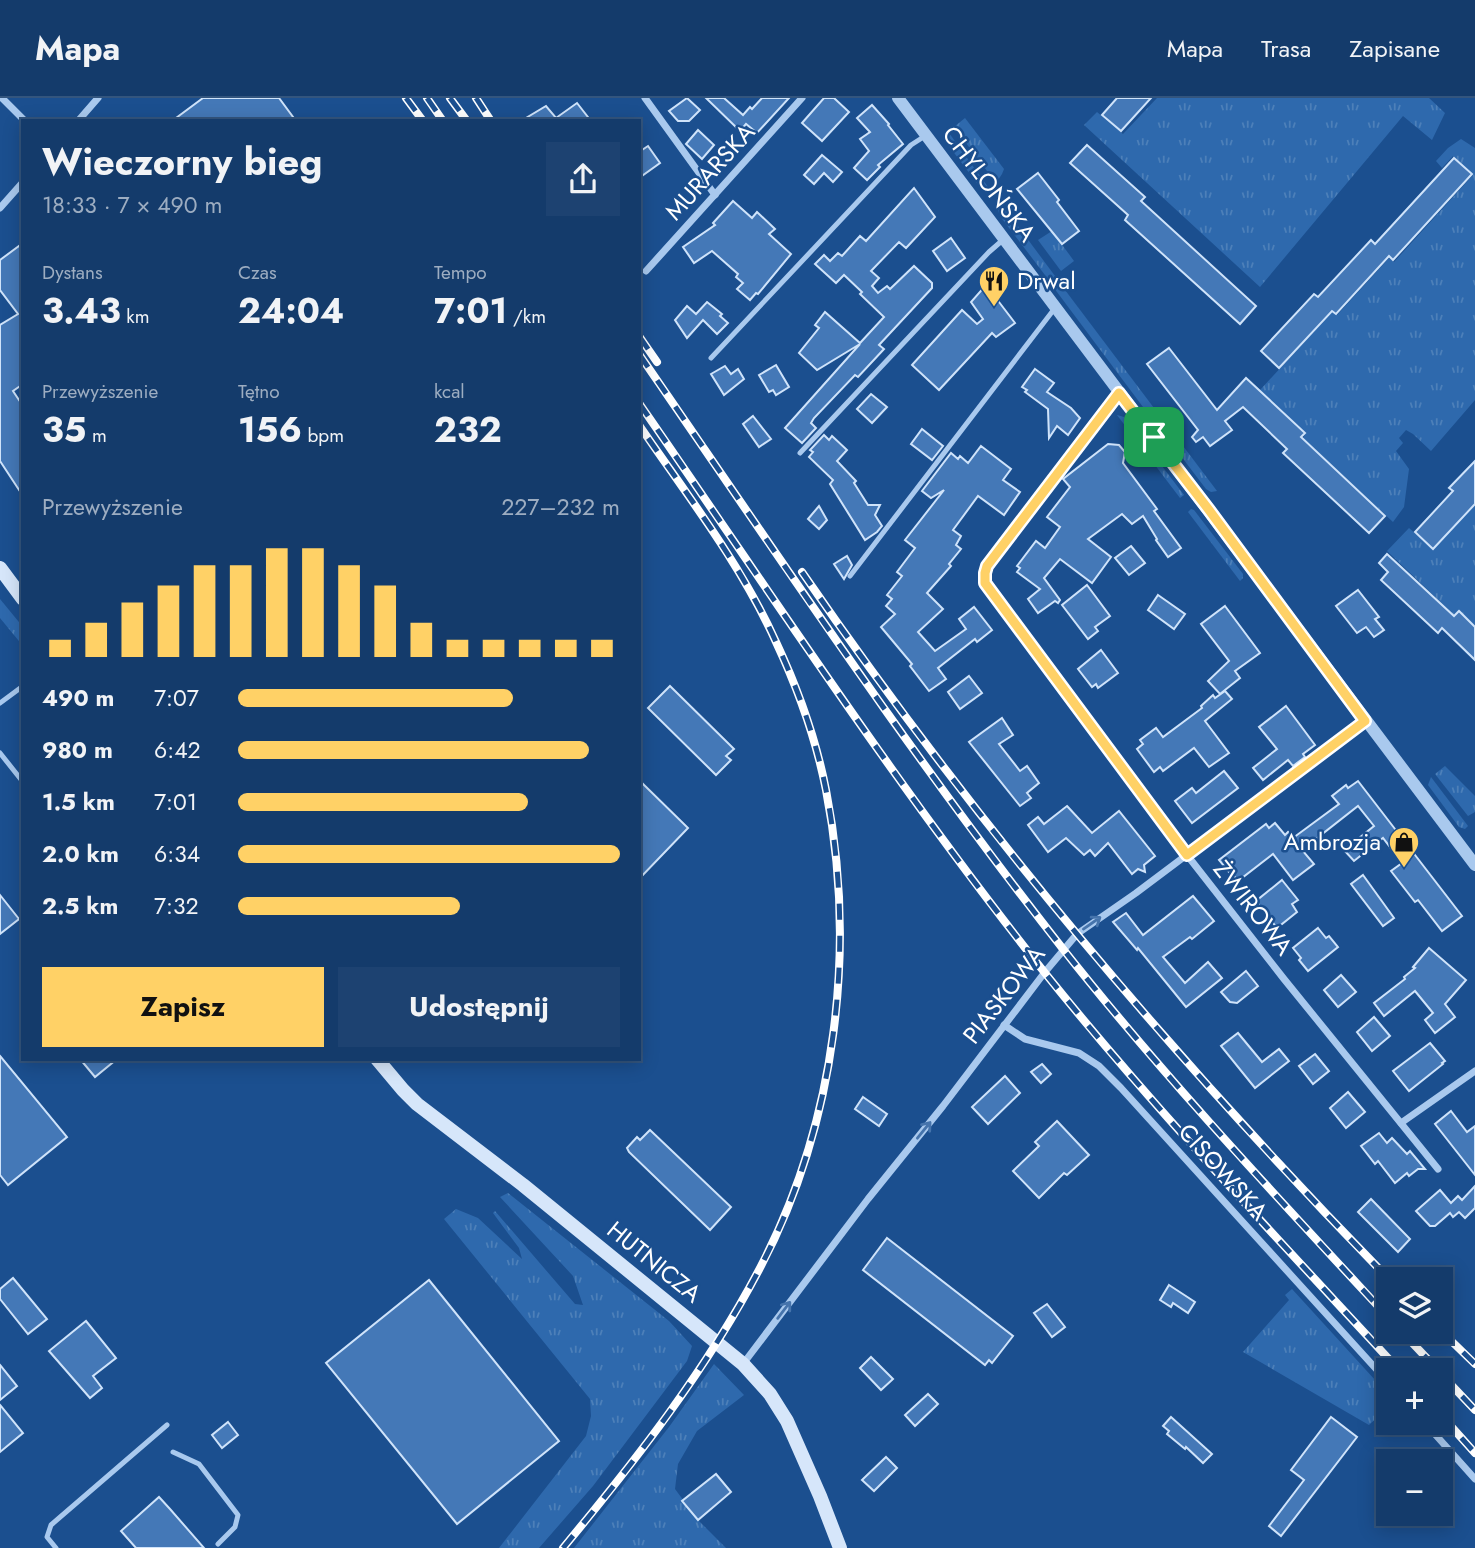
<!DOCTYPE html>
<html lang="pl">
<meta charset="utf-8">
<style>
body{margin:0;font-family:Jost,sans-serif;background:#1d4271;color:#f1f3f6;height:100vh;display:flex;flex-direction:column;font-size:26px;white-space:nowrap}
*{box-sizing:border-box;margin:0}
p{font-size:23px;color:#9dadc1}
.icon{flex:none;width:38px;height:38px;fill:none;stroke:currentColor;stroke-width:2;stroke-linecap:round;stroke-linejoin:round}
.map{position:relative;flex:1;overflow:hidden}
.details{position:absolute;left:21px;top:21px;width:620px;height:942px;display:flex;flex-direction:column;background:#143b6b;border-radius:0px;box-shadow:0 4px 18px #0003,0 0 0 2px #33557e}
.details>*{flex:none}
.buttons{position:absolute;left:1376px;top:1169px;display:grid;gap:14px}
.buttons a{display:grid;place-items:center;width:77px;height:77px;border-radius:0px;background:#143b6b;box-shadow:0 4px 18px #0003,0 0 0 2px #33557e;font-size:35px}
.pin{position:absolute;display:grid;place-items:center;width:60px;height:60px;color:#fff;margin:-30px;border-radius:14px;box-shadow:0 4px 10px #0006}
.round{display:grid;place-items:center;flex:none;width:74px;height:74px;border-radius:0px;background:#1d4271}
.headline{display:flex;align-items:center;justify-content:space-between;height:119px;padding:0 21px}
h1{font-size:38px;font-weight:700;line-height:52px}
.stats{display:grid;grid-template-columns:repeat(3,1fr);gap:10px;height:119px;padding:7px 21px}
.stats div{display:grid;align-content:center}
.stats b{font-size:35px;font-weight:700}
.stats small{font-size:19px;font-weight:400}
.stats p{font-size:19px}
.chart{height:196px;padding:14px 21px}
.chart p{display:flex;justify-content:space-between}
.chart svg{width:100%;height:126px;margin-top:7px;stroke:#ffd166;stroke-width:6}
.button{display:flex;gap:14px;margin-top:auto;padding:14px 21px}
.button a{flex:1;height:80px;border-radius:0px;background:#ffd166;color:#111;font-size:28px;font-weight:700;line-height:80px;text-align:center}
.button a+a{background:#1d4271;color:#f1f3f6}
ul{padding:0 21px;list-style:none;font-size:23px}
li{display:grid;grid-template-columns:112px 84px 1fr;align-items:center;height:52px}
li i{height:18px;border-radius:9px;background:#ffd166}
header{display:flex;align-items:center;gap:42px;box-sizing:border-box;height:98px;padding:0 35px;background:#143b6b;border-bottom:2px solid #33557e}
header strong{font-size:33px}
nav{display:flex;gap:38px;margin-inline-start:auto;font-size:24px}
.map>svg:first-child{display:block}
.grass{fill:url(#grass-tufts)}
.building{fill:#4478b7;stroke:#cfe3fa;stroke-width:2}
.lines{fill:none;stroke-linecap:round;stroke-linejoin:round}
.service{stroke:#a9c9ee;stroke-width:5}
.minor{stroke:#a9c9ee;stroke-width:7}
.tertiary{stroke:#a9c9ee;stroke-width:12}
.secondary{stroke:#d6e6fa;stroke-width:14}
.rail-casing{stroke:#fff;stroke-width:8}
.rail{stroke:#1b4f8f;stroke-width:5;stroke-dasharray:16;stroke-linecap:butt}
.oneway{stroke:#4674ac}
.route-casing{stroke:#fff;stroke-width:14}
.route{stroke:#ffd166;stroke-width:9}
.labels{text-anchor:middle;stroke-width:5;stroke-linejoin:round;paint-order:stroke}
.street-label{font-size:24px;fill:#fff;stroke:#1b4f8f}
.poi-label{font-size:24px;fill:#fff;stroke:#1b4f8f;text-anchor:start}
</style>
<header>
<strong>Mapa</strong>
<nav><a>Mapa</a><a>Trasa</a><a>Zapisane</a></nav>
</header>
<div class="map">
<svg width="1475" height="1450" viewBox="0 0 1475 1450">
<defs>
<pattern id="grass-tufts" width="24" height="20" patternUnits="userSpaceOnUse" patternTransform="scale(1.75)"><rect width="24" height="20" fill="#2e69ad"/><path d="M3 7l-1-3M5 7V3M7 7l1-3M15 17l-1-3M17 17v-4M19 17l1-3" fill="none" stroke="#4d80b9"/></pattern>
</defs>
<rect width="100%" height="100%" fill="#1b4f8f"/>
<!-- grass -->
<g class="grass">
<path d="M1157,0H1429L1445,15L1432,42L1403,18L1260,189L1084,27L1097,14L1123,36Z"/>
<path d="M965,20L1004,71L1002,76L996,85L954,29Z"/>
<path d="M949,35L988,89L983,90L979,88L949,48L947,42Z"/>
<path d="M1461,41L1475,50V302L1431,353L1413,336L1406,332L1399,340L1403,345L1396,353L1409,371L1404,409L1393,424L1303,340L1306,335L1260,292L1332,214L1337,217L1389,160L1394,164L1473,77L1453,58L1442,70L1436,63L1448,50Z"/>
<path d="M1000,104L1055,178L1051,182L1048,181L1000,118L997,110Z"/>
<path d="M1052,133L1074,163L1061,173L1038,142Z"/>
<path d="M1057,184H1059L1160,318L1153,320L1149,317L1054,190Z"/>
<path d="M1117,317L1124,319L1127,322L1184,397L1180,400Z"/>
<path d="M1171,332L1217,393L1211,394L1206,391L1171,345L1169,337Z"/>
<path d="M1475,406V528L1459,513L1454,517L1387,453L1409,430L1433,451Z"/>
<path d="M1191,411L1194,412L1243,476V480L1240,483L1188,414Z"/>
<path d="M0,501L23,529V548L0,520Z"/>
<path d="M1445,668L1475,698V714L1468,718L1435,676Z"/>
<path d="M1431,679L1468,728L1465,731L1459,729L1428,687Z"/>
<path d="M508,1095L669,1223L692,1248L687,1263L593,1388L539,1450H499L586,1338L591,1318L590,1301L444,1121L456,1111L478,1120L522,1161L519,1150L493,1115L495,1113L575,1206L583,1207L573,1178L500,1099Z"/>
<path d="M1292,1191L1386,1294C1391,1309 1379,1317 1369,1327L1243,1254L1289,1202L1285,1197Z"/>
<path d="M714,1266L744,1297L697,1333L678,1366L675,1391L698,1422L726,1450H574L669,1329Z"/>
</g>
<!-- building -->
<g class="building">
<path d="M203,0H279L296,23H172Z"/>
<path d="M687,0L700,12L689,23H678L669,13Z"/>
<path d="M706,0H724L743,17L750,9L752,11L762,0H789L757,35L746,26L740,33Z"/>
<path d="M824,0H834L849,14L822,43L802,25Z"/>
<path d="M1117,0H1151L1121,33L1102,17Z"/>
<path d="M577,5L591,23H521L546,8L556,20Z"/>
<path d="M872,7L889,26L888,27L903,46L878,67L880,69L867,82L854,70L869,53L860,41L870,34L857,20Z"/>
<path d="M698,32L714,47L702,61L686,46Z"/>
<path d="M1087,47L1145,99L1141,103L1256,208L1240,226L1125,122L1128,117L1070,65Z"/>
<path d="M648,48L660,65L639,80V54Z"/>
<path d="M822,57L842,74L833,84L824,75L814,86L804,77Z"/>
<path d="M1454,60L1472,76L1393,162L1389,158L1336,216L1332,213L1279,270L1261,253L1314,196L1318,199L1371,142L1375,146Z"/>
<path d="M1038,75L1059,102L1057,104L1079,133L1062,146L1017,91Z"/>
<path d="M914,90L935,119L906,150L899,144L871,173L879,180L872,188L878,195L887,188L890,191L914,168L932,185V190L879,247L884,251L858,279L855,277L814,320L811,325L816,330L802,345L785,330L860,246L817,272L799,255L819,230L815,227L825,214L860,245L884,219L860,196L862,194L844,177L836,185L815,166L824,157L830,163L838,155L842,158L860,138L866,143Z"/>
<path d="M733,103L752,120L757,114L775,131L769,136L791,156L758,196L756,195L750,202L737,191L743,185L736,179L738,176L712,153L694,165L683,149L715,127L713,125Z"/>
<path d="M951,140L965,160L947,173L933,153Z"/>
<path d="M23,145V286L13,293L23,308V398L0,363V227L18,216L0,192V162Z"/>
<path d="M986,187L1015,225L996,239L992,235L939,292L912,267L962,212L977,226L983,221L971,204Z"/>
<path d="M707,204L722,216L720,218L728,225L717,236L703,222L687,240L675,222L687,208L696,216Z"/>
<path d="M1169,250L1217,312L1246,280L1305,335L1301,339L1385,418L1369,435L1283,355L1287,351L1243,309L1225,323L1232,332L1210,348L1203,339L1196,344L1192,339L1198,332L1147,266Z"/>
<path d="M776,267L789,289L776,297L773,292L769,294L759,277Z"/>
<path d="M725,268L731,276L738,271L744,281L724,297L711,276Z"/>
<path d="M1035,271L1054,285L1047,294L1071,310L1080,320L1068,337L1057,328L1049,340L1048,311L1025,294L1027,292L1022,289Z"/>
<path d="M871,296L887,309L872,325L857,311Z"/>
<path d="M753,318L771,341L759,349L743,326Z"/>
<path d="M922,331L943,348L932,362L911,346Z"/>
<path d="M824,337L829,342L832,338L847,352L837,363L856,383L854,385L868,407H880L875,417L882,428L877,434L865,442L830,386L833,382L809,359L813,354L810,352Z"/>
<path d="M1108,346L1119,347L1125,354L1123,365L1157,411L1154,413L1181,450L1168,459L1156,442L1157,441L1143,418L1132,426L1122,416L1088,441L1111,459L1092,485L1060,461L1044,480L1060,502L1058,505L1055,503L1038,515L1028,501L1040,491L1017,474L1020,470L1017,468L1036,443L1045,450L1060,429L1047,419L1070,389L1063,381Z"/>
<path d="M981,348L1011,371L1003,382L1020,394L1004,417L978,398L953,432L961,438L956,447L961,451L949,466L951,468L927,495L943,511L918,534L935,553L966,531L959,521L974,509L992,532L977,544L975,541L938,570L946,581L929,593L910,568L912,566L881,529L895,516L886,508L892,501L887,497L902,478L897,474L915,450L905,442L944,392L931,400L922,393L951,355L958,361L960,358L968,365Z"/>
<path d="M1475,363V406L1433,451L1415,434L1453,393L1449,390Z"/>
<path d="M819,408L827,422L819,431L808,421Z"/>
<path d="M1131,448L1145,465L1129,477L1115,460Z"/>
<path d="M1387,456L1454,518L1459,513L1475,529V562L1442,530L1438,535L1381,482L1388,474L1379,465Z"/>
<path d="M847,458L852,467L844,481L834,466Z"/>
<path d="M1087,487L1110,518L1095,529L1098,533L1088,541L1062,507Z"/>
<path d="M1358,492L1379,519L1375,521L1384,532L1374,539L1366,529L1357,535L1336,508Z"/>
<path d="M1158,497L1185,516L1174,531L1148,512Z"/>
<path d="M1225,508L1260,555L1235,573L1240,580L1220,596L1208,583L1229,563L1201,526Z"/>
<path d="M1101,552L1118,575L1098,590L1096,586L1092,589L1078,571Z"/>
<path d="M969,578L982,595L960,611L948,594Z"/>
<path d="M670,588L734,651L726,658L731,662L716,677L648,610Z"/>
<path d="M1225,593L1232,601L1205,623L1229,655L1209,669L1194,650L1163,673L1160,669L1154,674L1137,651L1143,646L1140,642L1156,630L1163,639L1202,610L1201,608L1213,597L1215,600Z"/>
<path d="M1286,608L1315,647L1303,656L1305,659L1293,668L1288,662L1263,682L1253,670L1277,651L1259,629Z"/>
<path d="M1002,620L1013,637L999,646L1020,673L1027,668L1039,685L1027,695L1031,700L1020,708L969,644Z"/>
<path d="M1224,673L1238,690L1192,725L1175,703L1192,690L1196,695Z"/>
<path d="M639,682L688,730L639,781Z"/>
<path d="M1358,683L1462,818L1442,833L1418,802L1415,804L1391,773L1402,765L1383,740L1354,763L1344,752L1374,728L1358,708L1302,752L1314,766L1293,782L1273,756L1238,783L1234,778L1233,779L1219,762L1266,726L1269,730L1275,725L1285,737L1288,734L1293,740L1339,706L1332,698L1346,687L1348,690Z"/>
<path d="M1067,708L1092,735L1119,713L1155,758L1144,767L1145,774L1138,771L1132,776L1108,745L1095,758L1090,752L1084,757L1066,740L1048,754L1028,727L1038,719L1044,726Z"/>
<path d="M1363,777L1394,820L1383,828L1351,786Z"/>
<path d="M1282,782L1298,802L1292,806L1297,814L1277,830L1256,803Z"/>
<path d="M0,797L19,821L0,836Z"/>
<path d="M1193,798L1214,823L1192,841L1190,839L1163,859L1185,885L1208,864L1222,880L1186,909L1138,850L1137,852L1113,824L1126,815L1143,837Z"/>
<path d="M1318,830L1326,840L1329,838L1338,849L1308,873L1299,862L1301,860L1293,850Z"/>
<path d="M1429,850L1466,882L1445,906L1455,919L1435,935L1425,922L1433,915L1415,893L1384,918L1374,905L1405,881L1404,879L1415,870L1413,869Z"/>
<path d="M1246,873L1258,888L1237,905L1230,904L1221,894Z"/>
<path d="M1341,877L1356,894L1338,909L1324,892Z"/>
<path d="M1374,919L1390,938L1372,953L1357,934Z"/>
<path d="M1238,935L1262,964L1279,951L1289,963L1255,990L1221,948Z"/>
<path d="M1430,945L1445,963L1442,965L1443,966L1409,993L1393,973Z"/>
<path d="M1315,956L1329,973L1313,986L1299,968Z"/>
<path d="M0,958L67,1039L8,1087L0,1077Z"/>
<path d="M80,961H117L95,979Z"/>
<path d="M1042,966L1051,976L1041,985L1031,974Z"/>
<path d="M1005,978L1020,995L988,1026L972,1009Z"/>
<path d="M1348,994L1365,1014L1346,1030L1330,1010Z"/>
<path d="M863,999L887,1016L879,1028L855,1011Z"/>
<path d="M1451,1013L1467,1034L1475,1028V1077L1435,1026Z"/>
<path d="M1057,1023L1089,1057L1067,1077L1064,1075L1039,1100L1013,1073L1039,1048L1035,1044Z"/>
<path d="M650,1032L731,1109L710,1132L629,1054L627,1050L637,1039L640,1042Z"/>
<path d="M1379,1035L1387,1045L1392,1040L1407,1056L1410,1053L1425,1071H1418L1409,1078L1407,1075L1395,1085L1378,1063L1375,1066L1361,1048Z"/>
<path d="M1475,1088V1110L1465,1120L1459,1114L1453,1119L1450,1115L1435,1128H1430L1416,1113L1440,1092L1451,1105L1458,1098L1462,1102Z"/>
<path d="M1371,1101L1410,1141L1398,1154L1358,1114Z"/>
<path d="M887,1140L1013,1238L992,1265L989,1262L985,1267L863,1172Z"/>
<path d="M13,1180L47,1221L28,1236L0,1201V1191Z"/>
<path d="M429,1182L559,1343L457,1426L326,1265Z"/>
<path d="M1169,1187L1195,1204L1188,1215L1173,1205L1171,1209L1160,1202Z"/>
<path d="M1047,1206L1065,1229L1052,1239L1034,1215Z"/>
<path d="M86,1223L116,1260L93,1278L102,1290L90,1300L49,1253Z"/>
<path d="M871,1259L893,1281L881,1292L860,1270Z"/>
<path d="M0,1267L17,1288L0,1302Z"/>
<path d="M928,1296L938,1306L915,1328L905,1317Z"/>
<path d="M0,1307L23,1335L0,1354Z"/>
<path d="M1171,1319L1212,1356L1203,1365L1186,1349L1185,1351L1167,1336L1169,1333L1163,1328Z"/>
<path d="M1331,1319L1357,1339L1281,1438L1269,1428L1304,1382L1291,1372Z"/>
<path d="M228,1324L238,1337L222,1350L212,1337Z"/>
<path d="M886,1359L897,1370L874,1393L862,1382Z"/>
<path d="M716,1376L731,1394L698,1422L682,1403Z"/>
<path d="M159,1399L170,1411L204,1450H136L121,1433Z"/>
</g>
<g class="lines">
<!-- service -->
<g class="service">
<path d="M711,260L911,47L925,38"/>
<path d="M800,355L989,154L1004,141"/>
<path d="M850,478L1055,210"/>
<path d="M0,605L23,588"/>
<path d="M0,655L23,684"/>
<path d="M173,1354L199,1366L238,1417L235,1429L218,1446"/>
<path d="M56,1450L47,1439L51,1427L167,1327"/>
</g>
<!-- minor -->
<g class="minor">
<path d="M2,0L25,23"/>
<path d="M645,0L715,97"/>
<path d="M78,23L98,0"/>
<path d="M0,110L23,84"/>
<path d="M646,173L802,0"/>
<path d="M1119,295L987,468L985,475V485L1187,757L1284,881L1438,1071"/>
<path d="M1004,927L1025,941L1079,955L1099,968L1121,990L1388,1284"/>
<path d="M1401,1025L1475,973"/>
<path d="M743,1266L868,1101L943,1008L1045,874L1077,836L1136,795L1365,623"/>
<path d="M1425,1325L1475,1381"/>
</g>
<!-- tertiary -->
<path class="tertiary" d="M898,0L1475,767"/>
<!-- secondary -->
<g class="secondary">
<path d="M0,470L23,501"/>
<path d="M377,961L403,992L417,1006L523,1087L743,1266L770,1296L787,1323L820,1398L840,1450"/>
</g>
<!-- rail casing -->
<g class="rail-casing">
<g id="rail">
<path d="M406,0L423,23"/>
<path d="M427,0L443,23"/>
<path d="M450,0L467,23"/>
<path d="M476,0L491,23"/>
<path d="M639,238L657,264"/>
<path d="M639,256C777,456 912,659 1063,851C1164,979 1277,1099 1388,1219"/>
<path d="M639,305C772,497 899,692 1045,875C1156,1013 1279,1142 1399,1272"/>
<path d="M802,474C976,727 1175,962 1389,1181"/>
<path d="M1440,1232L1475,1266"/>
<path d="M1402,1234L1438,1272"/>
<path d="M1440,1275L1475,1312"/>
<path d="M1440,1316L1475,1355"/>
<path d="M563,1450C636,1362 708,1270 761,1168C836,1024 857,851 826,692C816,641 798,591 776,544C741,466 687,397 639,327"/>
</g>
</g>
<!-- rail -->
<use href="#rail" class="rail"/>
</g>
<!-- one-way arrows -->
<defs><path id="oneway-shaft" d="M-6 0H5M1.5-3L5.5 0L1.5 3" fill="none" stroke-width="1.6" stroke-linecap="round" stroke-linejoin="round" transform="scale(1.75)"/></defs>
<g class="oneway">
<use href="#oneway-shaft" transform="translate(1092 825) rotate(-35)"/>
<use href="#oneway-shaft" transform="translate(924 1032) rotate(-51)"/>
<use href="#oneway-shaft" transform="translate(784 1212) rotate(-53)"/>
</g>
<g class="lines">
<!-- route casing -->
<g class="route-casing">
<path id="route" d="M1119,295L1209,412L1365,623L1187,757L985,485V475L987,468Z"/>
</g>
<!-- route -->
<use href="#route" class="route"/>
</g>
<!-- icons -->
<defs>
<g id="restaurant-pin" transform="scale(1.575)"><path d="M0 17L-7.5 6A9.5 9.5 0 1 1 7.5 6Z" fill="#ffd166" stroke="#1b4f8f"/><path d="M-5-6h1v4h1v-4h1v4h1v-4h1v5L-1.5 .5V6h-2V.5L-5-1ZM5-6V6H3V1.5H1.5Q1.5-4 5-6Z" fill="#111"/></g>
<g id="shop-pin" transform="scale(1.575)"><path d="M0 17L-7.5 6A9.5 9.5 0 1 1 7.5 6Z" fill="#ffd166" stroke="#1b4f8f"/><path d="M-5-2.5h2.3a2.7 3.5 0 0 1 5.4 0H5L5.5 6h-11ZM-1.5-2.5h3a1.5 2.3 0 0 0-3 0Z" fill="#111"/></g>
</defs>
<g fill-rule="evenodd">
<use href="#restaurant-pin" x="994" y="183"/>
<use href="#shop-pin" x="1404" y="744"/>
</g>
<g class="labels">
<!-- street labels -->
<g class="street-label">
<text transform="translate(710 74) rotate(-48)" y="8">MURARSKA</text>
<text transform="translate(989 86) rotate(53)" y="8">CHYLOŃSKA</text>
<text transform="translate(1253 810) rotate(52)" y="8">ŻWIROWA</text>
<text transform="translate(1004 897) rotate(-52)" y="8">PIASKOWA</text>
<text transform="translate(1223 1074) rotate(48)" y="8">CISOWSKA</text>
<text transform="translate(654 1164) rotate(39)" y="8">HUTNICZA</text>
</g>
<!-- poi labels -->
<g class="poi-label">
<text x="1017" y="191">Drwal</text>
<text x="1381" y="752" text-anchor="end">Ambrozja</text>
</g>
</g>
</svg>
<div class="buttons">
<a><svg class="icon" aria-label="layers" viewBox="0 0 24 24"><path d="M12 4l9 5-9 5-9-5zM3 14l9 5 9-5"/></svg></a>
<a>+</a>
<a>−</a>
</div>
<div class="pin" style="left:1154px;top:339px;background:#1e9e55"><svg class="icon" aria-label="arrive" viewBox="0 0 24 24"><path d="M6 21V4h12l-3 4 3 4H6"/></svg></div>
<section class="details">
<div class="headline"><div><h1>Wieczorny bieg</h1><p>18:33 · 7 × 490 m</p></div><a class="round"><svg class="icon" aria-label="share" viewBox="0 0 24 24"><path d="M12 15V3M7 8l5-5 5 5M5 13v7h14v-7"/></svg></a></div>
<div class="stats">
<div><p>Dystans</p><b>3.43<small> km</small></b></div>
<div><p>Czas</p><b>24:04</b></div>
<div><p>Tempo</p><b>7:01<small> /km</small></b></div>
</div>
<div class="stats">
<div><p>Przewyższenie</p><b>35<small> m</small></b></div>
<div><p>Tętno</p><b>156<small> bpm</small></b></div>
<div><p>kcal</p><b>232</b></div>
</div>
<div class="chart"><p><span>Przewyższenie</span>227–232 m</p>
<svg viewBox="0 0 160 44" preserveAspectRatio="none"><path d="M5 44V38M15 44V32M25 44V25M35 44V19M45 44V12M55 44V12M65 44V6M75 44V6M85 44V12M95 44V19M105 44V32M115 44V38M125 44V38M135 44V38M145 44V38M155 44V38"/></svg>
</div>
<ul>
<li><b>490 m</b>7:07<i style="width:72%"></i></li>
<li><b>980 m</b>6:42<i style="width:92%"></i></li>
<li><b>1.5 km</b>7:01<i style="width:76%"></i></li>
<li><b>2.0 km</b>6:34<i style="width:100%"></i></li>
<li><b>2.5 km</b>7:32<i style="width:58%"></i></li>
</ul>
<div class="button"><a>Zapisz</a><a>Udostępnij</a></div>
</section>
</div>
